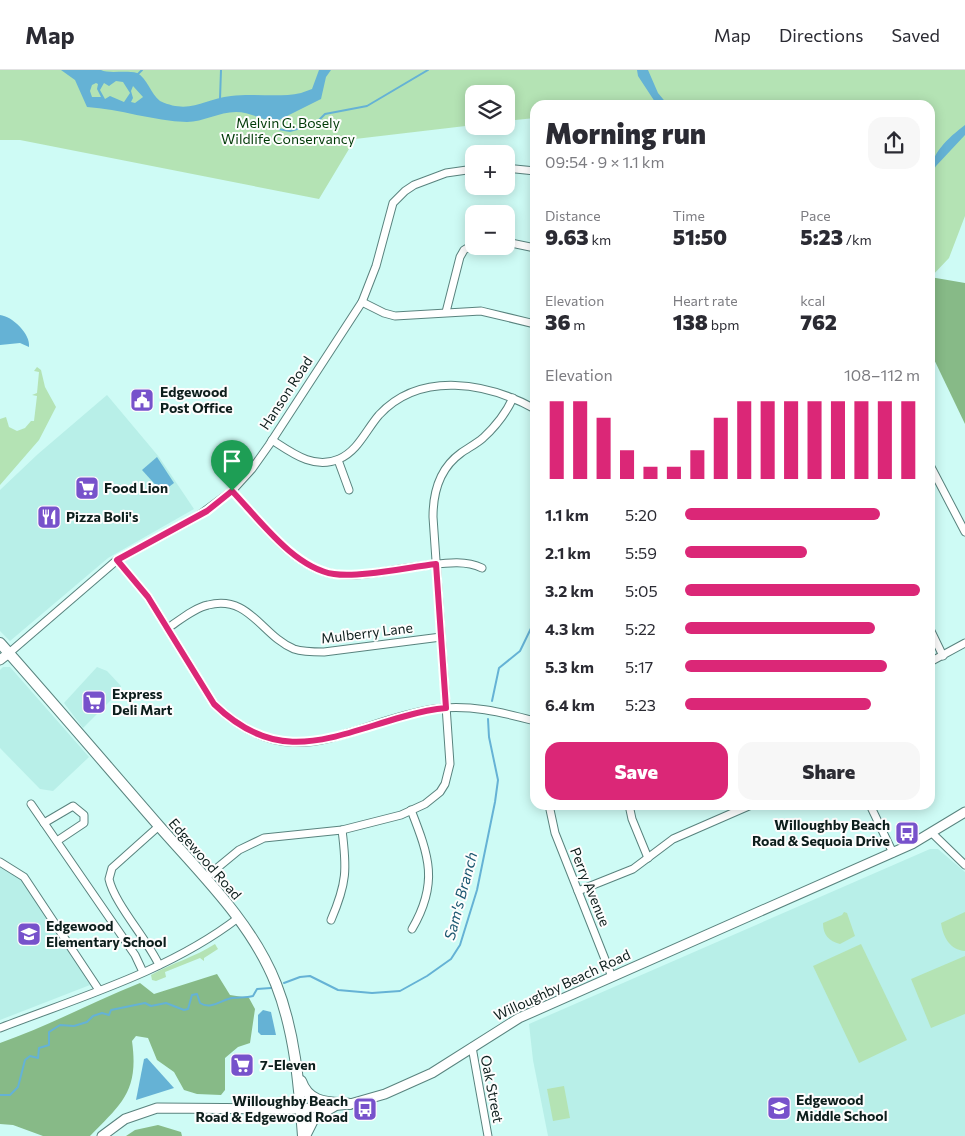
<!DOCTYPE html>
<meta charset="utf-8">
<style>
body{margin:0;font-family:Commissioner,sans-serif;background:#f7f7f7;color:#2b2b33;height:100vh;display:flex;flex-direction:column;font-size:19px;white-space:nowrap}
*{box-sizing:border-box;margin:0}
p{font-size:16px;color:#7c7c81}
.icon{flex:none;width:28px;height:28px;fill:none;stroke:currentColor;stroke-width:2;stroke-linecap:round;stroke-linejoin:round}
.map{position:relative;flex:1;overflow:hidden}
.details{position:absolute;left:530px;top:30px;width:405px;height:710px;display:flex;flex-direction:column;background:#fff;border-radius:15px;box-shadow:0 2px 12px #0003}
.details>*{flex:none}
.buttons{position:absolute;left:465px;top:15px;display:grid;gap:10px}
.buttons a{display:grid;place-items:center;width:50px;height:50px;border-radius:10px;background:#fff;box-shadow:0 2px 12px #0003;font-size:25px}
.pin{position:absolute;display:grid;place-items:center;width:42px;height:42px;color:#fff;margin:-51px -21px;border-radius:50% 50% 50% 0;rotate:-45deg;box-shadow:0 0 5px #0007}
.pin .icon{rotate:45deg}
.round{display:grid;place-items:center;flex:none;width:52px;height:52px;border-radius:15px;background:#f7f7f7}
.headline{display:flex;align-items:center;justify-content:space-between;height:85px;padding:0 15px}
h1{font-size:28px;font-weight:800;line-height:38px}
.stats{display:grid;grid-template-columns:repeat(3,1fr);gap:8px;height:85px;padding:5px 15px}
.stats div{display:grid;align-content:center}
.stats b{font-size:21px;font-weight:800}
.stats small{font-size:14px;font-weight:400}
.stats p{font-size:14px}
.chart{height:140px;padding:10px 15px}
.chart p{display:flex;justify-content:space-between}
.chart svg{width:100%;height:90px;margin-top:5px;stroke:#db2777;stroke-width:6}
.cta{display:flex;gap:10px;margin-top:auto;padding:10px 15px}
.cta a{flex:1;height:58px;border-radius:15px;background:#db2777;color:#fff;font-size:20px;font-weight:800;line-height:58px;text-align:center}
.cta a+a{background:#f7f7f7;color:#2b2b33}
ul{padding:0 15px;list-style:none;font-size:16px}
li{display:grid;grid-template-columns:80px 60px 1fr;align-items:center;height:38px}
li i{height:12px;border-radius:6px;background:#db2777}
header{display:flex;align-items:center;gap:30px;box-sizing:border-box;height:70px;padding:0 25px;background:#fff;border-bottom:1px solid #e1e1e2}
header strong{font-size:24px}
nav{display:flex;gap:28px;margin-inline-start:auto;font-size:18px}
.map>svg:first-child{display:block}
.built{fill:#b8efe8}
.green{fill:#b4e3b4}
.forest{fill:#87ba87}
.water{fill:#65b2d5;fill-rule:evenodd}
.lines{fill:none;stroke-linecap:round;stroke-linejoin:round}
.stream{stroke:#65b2d5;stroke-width:2}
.minor-casing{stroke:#59837e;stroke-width:9}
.tertiary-casing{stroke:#59837e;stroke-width:11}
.secondary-casing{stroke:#59837e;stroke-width:12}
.minor{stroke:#fff;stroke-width:7}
.tertiary{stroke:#fff;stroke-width:9}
.secondary{stroke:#fff;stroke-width:10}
.route-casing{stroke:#fff;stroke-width:10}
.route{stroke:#db2777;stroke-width:6}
.labels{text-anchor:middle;stroke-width:4;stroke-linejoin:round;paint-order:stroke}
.park-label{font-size:14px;fill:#003a07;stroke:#fdfdfd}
.poi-label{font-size:14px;font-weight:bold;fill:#0d1e1c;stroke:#fdfdfd;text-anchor:start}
.street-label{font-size:14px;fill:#0d1e1c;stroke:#fdfdfd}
.water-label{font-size:15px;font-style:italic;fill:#1c5871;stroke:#fdfdfd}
</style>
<header>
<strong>Map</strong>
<nav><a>Map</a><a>Directions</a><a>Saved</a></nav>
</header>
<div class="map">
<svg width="965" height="1066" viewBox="0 0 965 1066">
<rect width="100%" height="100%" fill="#cefbf5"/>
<!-- built -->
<g class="built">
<path d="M107,325L159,387L194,439L108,488L10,571L0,561V420L38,384Z"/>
<path d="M3,597H10L89,687L53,721L40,719L0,678V600Z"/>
<path d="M97,597L107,601L121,616V620L83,658L64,633Z"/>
<path d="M930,779H938L965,802V1066H548L533,990L529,954Z"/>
<path d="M0,796L9,799L29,817L90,915L0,950Z"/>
</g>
<!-- green -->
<g class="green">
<path d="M0,0H965V146L949,188L930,208V35H535V48L506,51V24H474V55L355,69L319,129L20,70H0Z"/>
<path d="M37,297L41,300L45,317L56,337L39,370L0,415V349L6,347L9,357L17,361L25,358L31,351H34L37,326L32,325L37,323L39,302L34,301Z"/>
<path d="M844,842L847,843L855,866L840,874C829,871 823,865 823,853L842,845Z"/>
<path d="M965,842V881C950,880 943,867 941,853Z"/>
<path d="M215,874L218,879L204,888V891L200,888L165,902L166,907L156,911L152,910L151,905C172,893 195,887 215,874Z"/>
<path d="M861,874L907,970L859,993L813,896Z"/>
<path d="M965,886V944L931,958L911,909Z"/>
<path d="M564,1016L570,1048L553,1051L547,1019Z"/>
</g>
<!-- forest -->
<g class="forest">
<path d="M930,207L965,213V354L930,281Z"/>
<path d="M217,904L230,925L249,928L255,939L250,973L238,977L225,988V1020L221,1025L197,1024L184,1020L174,1002L157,990L148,968L136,966L132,971C139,1021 122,1033 90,1066H43L13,1055L0,1054V973C48,956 93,932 140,913L154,924Z"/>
<path d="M158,1055L181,1062L182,1066H126L135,1060Z"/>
</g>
<!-- water -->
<g class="water">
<path d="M61,0H101C108,4 126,0 137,3C147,8 151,24 160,31C190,45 204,29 231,26C255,23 278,28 301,23L312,19L319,0H331L326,7L321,29L277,51C265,52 251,42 236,42C219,42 203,52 187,52C153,51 120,39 87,37L75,10ZM116,11L123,12L130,23L124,32L110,26L105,29L100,20L104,13L109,16ZM96,13L98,14L97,19L101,27H92L90,21L92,15ZM133,16L143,27L135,33L131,32L133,28L131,21Z"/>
<path d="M637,0H648L658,23L668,35H657L638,6Z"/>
<path d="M965,55V65L936,96L930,106C930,84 948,68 965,55Z"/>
<path d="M0,245C12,246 31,264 29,277L20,273L0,275Z"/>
<path d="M157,387L174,413L162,422L142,400Z"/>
<path d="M263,940L271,942L276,965H261L258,962V945Z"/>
<path d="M147,988L174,1018L136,1030L144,989Z"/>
</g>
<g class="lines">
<!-- stream -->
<g class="stream">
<path d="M138,4L142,0"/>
<path d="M220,29L221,0"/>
<path d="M275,51L278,59L290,61L315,54L325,44L367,36L428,0"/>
<path d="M492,631L499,598L520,581L535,550"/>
<path d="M284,913L300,907L310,906L338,920L372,923L400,921L427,906L451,889L460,875L477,820L495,732L498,710L489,667L488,649"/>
<path d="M0,1025H10L18,1017L25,990L30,986L38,988L39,978L49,975V962L60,955L74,956L87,952L93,946L102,943L109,945L111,940L145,933L151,936L166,933L184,940L188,939L192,925L197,924L200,933C211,940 221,930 232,928C240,927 246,928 253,926L257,919L271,918"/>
</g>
<!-- minor casing -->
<g class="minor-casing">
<g id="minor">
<path d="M506,98L535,101"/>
<path d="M506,172L535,178"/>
<path d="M362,232L384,243L395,246L481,241L535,254"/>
<path d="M446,242L460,187L464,180L474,174"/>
<path d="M272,370C292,383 314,400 339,389C358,381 366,360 379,345C421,300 488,313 535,339"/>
<path d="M338,390L349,420"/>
<path d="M930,395L965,462"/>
<path d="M232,421C259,449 293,498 334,504C359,508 395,499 421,496C441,494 463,489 482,498"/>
<path d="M117,490L148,527L214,634C293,710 349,652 434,639C469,634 501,642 535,651"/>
<path d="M168,558C180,550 194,538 208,535C249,524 262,566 294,579C303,582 314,582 324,582L441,567"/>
<path d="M930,559L943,586"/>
<path d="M9,583L117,490L198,446L232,421L252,399L269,375L362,232L376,196L393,133L405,121L414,115L446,103L474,99"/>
<path d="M930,592L965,573"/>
<path d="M31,734L135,885L143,902"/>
<path d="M549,735L555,763L612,907"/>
<path d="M629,735L632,749L648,788"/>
<path d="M870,735L893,783"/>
<path d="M411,740C429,786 439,813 412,859"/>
<path d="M44,753L73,736L84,745V753L57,771"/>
<path d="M933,764L965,795"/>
<path d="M0,792L24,807L99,920"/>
<path d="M205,808L239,780L264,768L342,760L401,745L425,734L440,722L445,714L450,694L433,447C433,423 440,398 461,383C468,378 476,374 483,368C495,357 506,343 513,328"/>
<path d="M578,821L633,799L673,769L751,735"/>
<path d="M331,850C347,813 347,799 342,760"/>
<path d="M159,895C147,869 114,833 109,809L112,798L159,756"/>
<path d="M0,958C80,927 169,901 238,848"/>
<path d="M472,977L488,1066"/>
</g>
</g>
<!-- tertiary casing -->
<g class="tertiary-casing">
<g id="tertiary">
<path d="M0,590L9,583"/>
<path d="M102,1066L125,1049L157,1038L301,1039L350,1034L385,1024L432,1003L519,948L912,774L965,742"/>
</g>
</g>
<!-- secondary casing -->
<g class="secondary-casing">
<g id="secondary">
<path d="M0,573C54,634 106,695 159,756C202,805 252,853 276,914C295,962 299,1015 303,1066"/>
<path d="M301,1011C309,1034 329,1032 350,1034"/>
<path d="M305,1066L314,1048L334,1036"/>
</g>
</g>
<!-- minor -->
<use href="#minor" class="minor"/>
<!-- tertiary -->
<use href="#tertiary" class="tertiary"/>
<!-- secondary -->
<use href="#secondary" class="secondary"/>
</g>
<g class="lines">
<!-- route casing -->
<g class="route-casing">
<path id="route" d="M232,421C259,449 294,498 334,504C359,508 409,497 436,494L446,638C431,639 416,643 402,647C328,668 278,696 214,634L148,527L117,490L207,441Z"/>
</g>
<!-- route -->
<use href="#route" class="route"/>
</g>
<!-- icons -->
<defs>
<g id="civic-square" transform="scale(1.25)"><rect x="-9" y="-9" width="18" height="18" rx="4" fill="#7752cb" stroke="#fdfdfd"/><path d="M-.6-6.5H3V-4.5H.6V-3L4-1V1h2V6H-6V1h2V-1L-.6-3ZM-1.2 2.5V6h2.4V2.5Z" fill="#fff"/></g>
<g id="supermarket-square" transform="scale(1.25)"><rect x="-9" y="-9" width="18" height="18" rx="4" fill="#7752cb" stroke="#fdfdfd"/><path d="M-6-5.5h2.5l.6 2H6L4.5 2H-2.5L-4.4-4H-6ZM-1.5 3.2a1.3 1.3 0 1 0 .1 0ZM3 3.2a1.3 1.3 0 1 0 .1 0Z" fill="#fff"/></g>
<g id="restaurant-square" transform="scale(1.25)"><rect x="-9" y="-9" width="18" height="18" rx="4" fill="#7752cb" stroke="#fdfdfd"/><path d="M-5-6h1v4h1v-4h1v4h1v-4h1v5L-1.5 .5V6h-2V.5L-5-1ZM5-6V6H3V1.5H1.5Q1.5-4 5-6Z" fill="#fff"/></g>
<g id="bus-square" transform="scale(1.25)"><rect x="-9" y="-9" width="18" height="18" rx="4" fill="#7752cb" stroke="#fdfdfd"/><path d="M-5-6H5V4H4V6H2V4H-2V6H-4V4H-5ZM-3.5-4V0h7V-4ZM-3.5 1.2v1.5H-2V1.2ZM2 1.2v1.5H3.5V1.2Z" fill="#fff"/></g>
<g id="school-square" transform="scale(1.25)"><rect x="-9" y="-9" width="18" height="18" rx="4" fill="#7752cb" stroke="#fdfdfd"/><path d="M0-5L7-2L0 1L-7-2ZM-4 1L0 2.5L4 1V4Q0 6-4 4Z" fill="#fff"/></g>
</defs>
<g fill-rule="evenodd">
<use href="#civic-square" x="142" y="330"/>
<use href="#supermarket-square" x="87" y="418"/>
<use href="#restaurant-square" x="49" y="447"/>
<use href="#supermarket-square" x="94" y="632"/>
<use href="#bus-square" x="907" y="763"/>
<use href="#school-square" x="29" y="864"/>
<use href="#supermarket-square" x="242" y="995"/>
<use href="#school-square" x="779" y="1038"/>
<use href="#bus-square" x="365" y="1039"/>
</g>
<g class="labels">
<!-- park labels -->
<g class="park-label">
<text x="288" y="58">Melvin G. Bosely<tspan x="288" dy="16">Wildlife Conservancy</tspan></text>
</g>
<!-- poi labels -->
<g class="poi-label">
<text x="160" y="327">Edgewood<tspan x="160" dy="16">Post Office</tspan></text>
<text x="104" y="423">Food Lion</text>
<text x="66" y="452">Pizza Boli's</text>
<text x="112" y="629">Express<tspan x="112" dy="16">Deli Mart</tspan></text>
<text x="890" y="760" text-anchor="end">Willoughby Beach<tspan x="890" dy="16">Road &amp; Sequoia Drive</tspan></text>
<text x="46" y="861">Edgewood<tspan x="46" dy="16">Elementary School</tspan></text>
<text x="260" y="1000">7-Eleven</text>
<text x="796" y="1035">Edgewood<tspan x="796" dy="16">Middle School</tspan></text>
<text x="348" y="1036" text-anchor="end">Willoughby Beach<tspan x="348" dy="16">Road &amp; Edgewood Road</tspan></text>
</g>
<!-- street labels -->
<g class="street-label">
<text transform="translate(286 323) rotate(-57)" y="5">Hanson Road</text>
<text transform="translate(367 563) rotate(-7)" y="5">Mulberry Lane</text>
<text transform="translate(205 789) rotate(49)" y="5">Edgewood Road</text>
<text transform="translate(590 817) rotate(68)" y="5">Perry Avenue</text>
<text transform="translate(562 915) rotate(-25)" y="5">Willoughby Beach Road</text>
<text transform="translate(492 1019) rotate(79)" y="5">Oak Street</text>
</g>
<!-- water labels -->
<g class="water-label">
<text transform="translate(461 826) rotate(-75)" y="5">Sam's Branch</text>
</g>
</g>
</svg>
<div class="buttons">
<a><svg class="icon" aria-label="layers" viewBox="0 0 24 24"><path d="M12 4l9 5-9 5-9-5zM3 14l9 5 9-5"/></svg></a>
<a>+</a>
<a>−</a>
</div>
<div class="pin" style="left:232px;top:421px;background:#1e9e55"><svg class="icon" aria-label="arrive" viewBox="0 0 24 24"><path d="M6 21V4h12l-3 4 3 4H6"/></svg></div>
<section class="details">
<div class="headline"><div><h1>Morning run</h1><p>09:54 · 9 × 1.1 km</p></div><a class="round"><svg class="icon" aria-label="share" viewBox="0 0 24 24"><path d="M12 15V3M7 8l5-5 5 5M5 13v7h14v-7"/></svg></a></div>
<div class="stats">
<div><p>Distance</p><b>9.63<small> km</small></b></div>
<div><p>Time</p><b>51:50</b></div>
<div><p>Pace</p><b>5:23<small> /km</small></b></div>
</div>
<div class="stats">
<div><p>Elevation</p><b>36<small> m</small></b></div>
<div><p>Heart rate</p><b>138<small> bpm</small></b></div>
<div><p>kcal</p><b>762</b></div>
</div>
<div class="chart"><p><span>Elevation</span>108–112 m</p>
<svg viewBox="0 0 160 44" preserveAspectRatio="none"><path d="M5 44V6M15 44V6M25 44V14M35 44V30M45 44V38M55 44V38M65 44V30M75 44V14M85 44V6M95 44V6M105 44V6M115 44V6M125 44V6M135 44V6M145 44V6M155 44V6"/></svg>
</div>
<ul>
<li><b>1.1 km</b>5:20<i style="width:83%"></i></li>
<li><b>2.1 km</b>5:59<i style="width:52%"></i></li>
<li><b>3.2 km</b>5:05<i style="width:100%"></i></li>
<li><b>4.3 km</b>5:22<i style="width:81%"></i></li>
<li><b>5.3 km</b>5:17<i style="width:86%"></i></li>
<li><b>6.4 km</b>5:23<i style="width:79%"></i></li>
</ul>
<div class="cta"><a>Save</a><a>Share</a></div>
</section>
</div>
